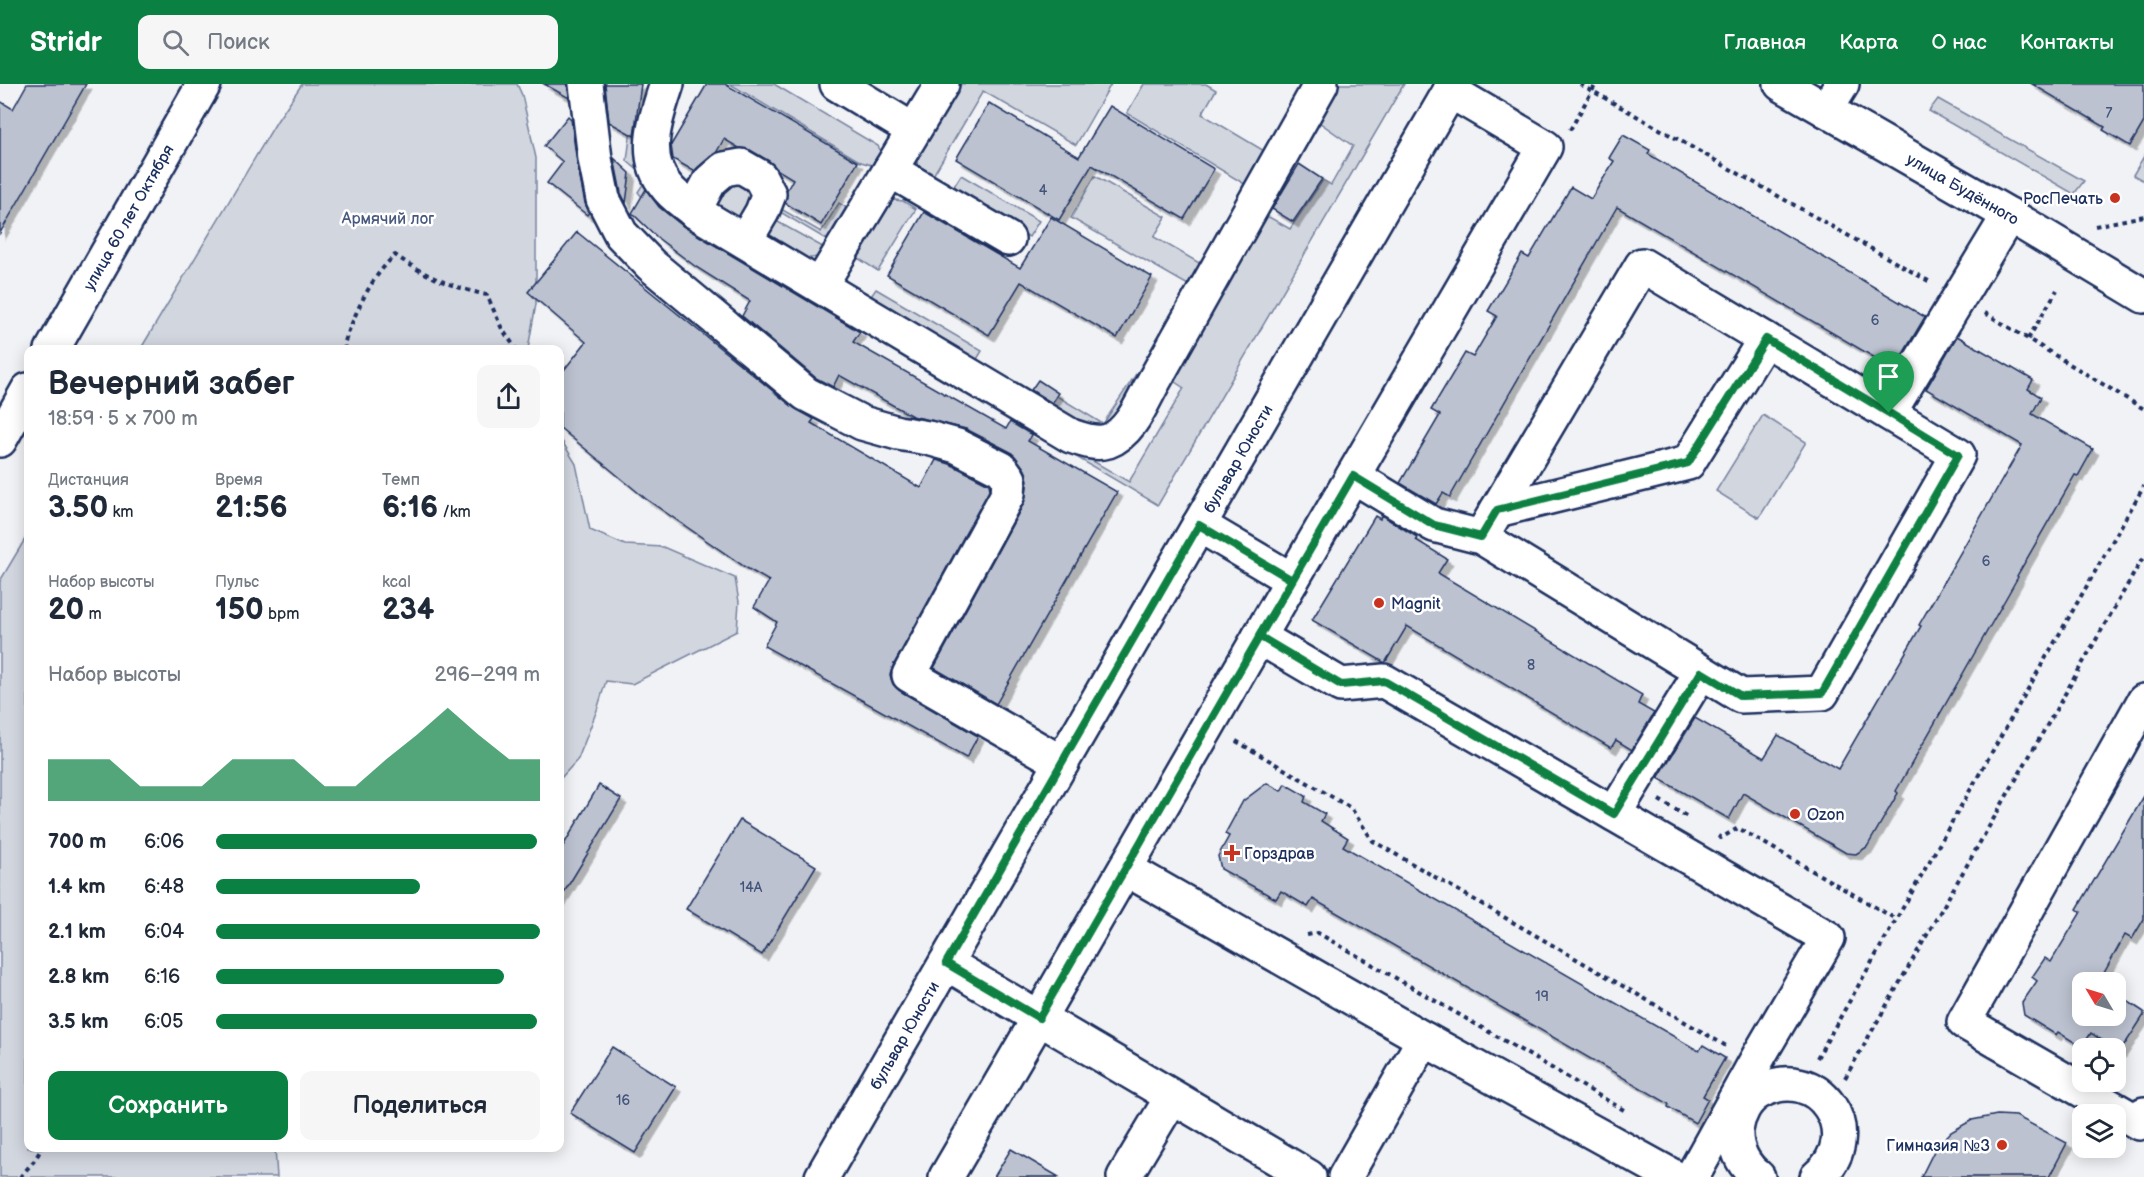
<!DOCTYPE html>
<html lang="ru">
<meta charset="utf-8">
<style>
body{margin:0;font-family:"Balsamiq Sans",sans-serif;background:#f6f6f7;color:#1f2937;height:100vh;display:flex;flex-direction:column;font-size:22px;white-space:nowrap}
*{box-sizing:border-box;margin:0}
p{font-size:20px;color:#747a83}
.icon{flex:none;width:33px;height:33px;fill:none;stroke:currentColor;stroke-width:2;stroke-linecap:round;stroke-linejoin:round}
.map{position:relative;flex:1;overflow:hidden}
.sheet{position:absolute;left:24px;top:261px;width:540px;height:807px;display:flex;flex-direction:column;background:#fff;border-radius:12px;box-shadow:0 3px 15px #0003}
.sheet>*{flex:none}
.needle{width:39px;rotate:308deg}
.controls{position:absolute;left:2072px;top:888px;display:grid;gap:12px}
.controls a{display:grid;place-items:center;width:54px;height:54px;border-radius:12px;background:#fff;box-shadow:0 3px 15px #0003;font-size:30px}
.pin{position:absolute;display:grid;place-items:center;width:51px;height:51px;color:#fff;margin:-62px -26px;border-radius:50% 50% 50% 0;rotate:-45deg;box-shadow:0 0 6px #0007}
.pin .icon{rotate:45deg}
.round{display:grid;place-items:center;flex:none;width:63px;height:63px;border-radius:12px;background:#f6f6f7}
.summary{display:flex;align-items:center;justify-content:space-between;height:102px;padding:0 24px}
h1{font-size:33px;font-weight:600;line-height:45px}
.metrics{display:grid;grid-template-columns:repeat(3,1fr);gap:9px;height:102px;padding:6px 24px}
.metrics div{display:grid;align-content:center}
.metrics b{font-size:30px;font-weight:600}
.metrics small{font-size:16px;font-weight:400}
.metrics p{font-size:16px}
.chart{height:168px;padding:12px 24px}
.chart p{display:flex;justify-content:space-between}
.chart svg{width:100%;height:108px;margin-top:6px;fill:#0b8043;opacity:.7}
.primary-button{display:flex;gap:12px;margin-top:auto;padding:12px 24px}
.primary-button a{flex:1;height:69px;border-radius:12px;background:#0b8043;color:#fff;font-size:24px;font-weight:600;line-height:69px;text-align:center}
.primary-button a+a{background:#f6f6f7;color:#1f2937}
ul{padding:0 24px;list-style:none;font-size:20px}
li{display:grid;grid-template-columns:96px 72px 1fr;align-items:center;height:45px}
li i{height:15px;border-radius:8px;background:#0b8043}
header{display:flex;align-items:center;gap:36px;box-sizing:border-box;height:84px;padding:0 30px;background:#0b8043;color:#fff}
header strong{font-size:28px}
nav{display:flex;gap:33px;margin-inline-start:auto;font-size:21px}
.search{width:420px;height:54px;background:#f6f6f7;display:flex;align-items:center;gap:15px;box-sizing:border-box;padding:0 21px;border-radius:12px;color:#747a83;font-size:22px}
.map>svg:first-child{display:block}
.green{fill:#d2d6df;stroke:#76829e;stroke-width:1.5}
.building{fill:#bcc2d0;stroke:#1b2f5e;stroke-width:1.5;filter:url(#shadow)}
.lines{fill:none;stroke-linecap:round;stroke-linejoin:round}
.minor-casing{stroke:#1b2f5e;stroke-width:38}
.path{stroke:#1b2f5e;stroke-width:4;stroke-dasharray:4.5 4.5;stroke-linecap:butt}
.minor{stroke:#fff;stroke-width:33}
.route-casing{stroke:#fff;stroke-width:12}
.route{stroke:#0b8043;stroke-width:8}
.poi-dot{fill:#c8321e;stroke:#fff;stroke-width:2}
.labels{text-anchor:middle;stroke-width:5;stroke-linejoin:round;paint-order:stroke}
.number-label{font-size:14px;fill:#43547a}
.street-label{font-size:16px;fill:#1b2f5e;stroke:#fff}
.poi-label{font-size:16px;fill:#1b2f5e;stroke:#fff;text-anchor:start}
.park-label{font-size:16px;fill:#49597e;stroke:#fff}
</style>
<header>
<strong>Stridr</strong>
<div class="search"><svg class="icon" aria-label="search" viewBox="0 0 24 24"><circle cx="10" cy="10" r="6"/><path d="M15 15l6 6"/></svg>Поиск</div>
<nav><a>Главная</a><a>Карта</a><a>О нас</a><a>Контакты</a></nav>
</header>
<div class="map">
<svg width="2144" height="1093" viewBox="0 0 2144 1093">
<defs>
<filter id="shadow"><feDropShadow dx="5.5" dy="5.5" stdDeviation="0" flood-color="#0004"/></filter>
</defs>
<rect width="100%" height="100%" fill="#f1f2f5"/>
<filter id="ink" filterUnits="userSpaceOnUse"><feTurbulence type="fractalNoise" baseFrequency=".0167" numOctaves="2"/><feDisplacementMap in="SourceGraphic" scale="12" xChannelSelector="R" yChannelSelector="G"/><feConvolveMatrix kernelMatrix="1 2 1 2 8 2 1 2 1" color-interpolation-filters="sRGB"/></filter>
<g filter="url(#ink)">
<!-- green -->
<g class="green">
<path d="M302,0H517L522,11L536,74V220L528,265L140,266L277,37Z"/>
<path d="M730,0H774L878,62L882,70L875,82L861,78Z"/>
<path d="M953,0H1111L1076,61L983,7L931,95C919,88 916,81 916,67Z"/>
<path d="M1144,0H1206L1216,6L1202,30L1266,68L1246,101L1127,29Z"/>
<path d="M1336,0H1404L1158,421L818,221L820,219L1129,398L1184,304L1175,298L1170,292L1260,128L1290,145L1323,96L1331,101L1353,62L1316,36Z"/>
<path d="M1938,15L2084,97L2074,110L1929,27Z"/>
<path d="M631,45H634L636,58L643,78L803,207V212L695,146L649,106L642,113L638,108L647,94L627,77Z"/>
<path d="M2144,72V97L2133,91Z"/>
<path d="M961,91L1039,137L1029,153L951,107Z"/>
<path d="M1095,92L1166,133L1154,153L1201,180L1188,201L1071,134Z"/>
<path d="M732,95L756,107L737,138L715,122L716,108Z"/>
<path d="M895,116L903,117L916,125L878,187L853,171L885,118Z"/>
<path d="M839,119L848,125L829,157L775,125L776,122L821,148Z"/>
<path d="M769,133L828,166C809,184 787,168 768,159L765,139Z"/>
<path d="M876,205L982,267L973,282L867,218Z"/>
<path d="M1136,290L1143,294L1114,338L1097,345L1048,325L1057,312L1103,340Z"/>
<path d="M1763,331L1806,358L1759,434L1716,407Z"/>
<path d="M560,354L576,380L590,446L625,461L663,463L735,494L739,518L737,547L632,600L606,597L597,626L578,675L560,695Z"/>
<path d="M28,450V1064H275L277,1093H0V497Z"/>
</g>
<!-- building -->
<g class="building">
<path d="M27,0H86L0,149V17L13,25Z"/>
<path d="M544,0H568L569,14Z"/>
<path d="M605,0H641L634,52L609,38Z"/>
<path d="M707,0H725L858,78L821,141L785,119L787,106L793,95L778,86L769,77L750,66L739,64L724,55L716,69L694,87L673,75L671,61Z"/>
<path d="M2032,0H2144V38L2130,62L2103,46L2105,43Z"/>
<path d="M989,19L1079,73L1110,22L1214,85L1184,135L1092,81L1059,136L956,75Z"/>
<path d="M568,32L571,35L577,79L585,119L589,128L587,131L547,99L563,78L544,62Z"/>
<path d="M1623,51L1650,66L1648,70L1925,233L1894,285L1617,123L1450,413L1443,409L1436,420L1400,399L1440,331L1431,326L1465,269L1473,273L1497,232L1488,227L1522,170L1529,174L1571,103L1591,115L1614,77L1609,74Z"/>
<path d="M614,74L630,89L626,119L621,109Z"/>
<path d="M1299,80L1322,95L1293,138L1272,125Z"/>
<path d="M646,105L659,123L684,143L860,248L853,258L1006,345L1010,338L1032,351L1028,357L1117,408L996,620L934,584L1024,419L1028,396L1024,384L1011,368L966,345L912,332L839,291L833,303L816,294L742,232L750,217L696,183L659,155L632,129Z"/>
<path d="M924,128L1020,184L1051,133L1152,193L1117,254L1021,198L989,251L887,191Z"/>
<path d="M577,148L794,324L814,335L811,339L921,404L936,376L950,380L989,400L990,405L893,582L890,591L893,600L900,607L978,652L966,674L764,562L777,538L754,523L769,497L745,483L646,415L560,344V291L586,258L528,208Z"/>
<path d="M1957,252L2033,296L2028,305L2041,313L2032,330L2093,365L2078,392L2075,391L2017,492L2018,493L1896,707L1898,709L1867,763L1856,770L1846,769L1743,709L1729,735L1658,694L1695,634L1764,674L1778,651L1838,685L1921,542L1919,541L2022,361L1926,305Z"/>
<path d="M1038,296L1058,309L1052,319L1031,306Z"/>
<path d="M1381,431L1417,453L1416,456L1447,475L1438,489L1642,611L1638,620L1654,629L1632,666L1616,656L1611,664L1407,542L1385,579L1312,536L1375,432L1380,435Z"/>
<path d="M1267,699L1281,707L1285,700L1306,712L1304,718L1325,730L1321,737L1348,754L1343,762L1699,967L1703,961L1725,974L1703,1012L1708,1015L1695,1039L1668,1023L1669,1020L1313,815L1308,823L1281,807L1276,815L1221,785L1218,772L1229,752L1225,750L1243,717Z"/>
<path d="M599,701L621,715L560,815V767Z"/>
<path d="M2144,712V835L2132,855L2125,851L2099,898H2082V932H2115V909L2144,928V931L2120,968L2091,949L2082,963L2058,948L2056,951L2024,931L2022,919L2037,897L2032,893L2045,874L2051,878L2081,828L2077,825Z"/>
<path d="M740,736L816,782L762,871L686,825Z"/>
<path d="M612,963L676,1003L635,1069L570,1029Z"/>
<path d="M1997,1031L2016,1032L2067,1059L2049,1093H1921L1936,1063L1951,1048L1972,1036Z"/>
<path d="M1011,1065L1059,1093H994Z"/>
</g>
<g class="lines">
<!-- minor casing -->
<g class="minor-casing">
<g id="minor">
<path d="M586,0L595,75L603,115L621,150L651,181L806,310L862,339L898,349L928,354L957,362L1002,385L1009,395L1008,410L909,591L1062,679"/>
<path d="M667,0C656,33 641,72 666,102C673,112 685,119 694,127L1071,352C1083,356 1096,361 1108,357C1131,349 1143,316 1154,297L1321,0"/>
<path d="M837,0L913,46"/>
<path id="s1" d="M1781,0L2009,131L2144,212"/>
<path d="M1826,26L1842,0"/>
<path d="M890,86L1008,155"/>
<path d="M694,127L710,97L724,85L741,82L760,93L769,110L762,128L745,157"/>
<path d="M820,202L942,0"/>
<path id="s2" d="M52,266L204,0"/>
<path d="M1889,329L2009,131"/>
<path d="M0,356L28,306"/>
<path d="M1353,392L1434,441L1481,453L1741,612L1822,609L1958,371L1642,181L1481,453"/>
<path d="M1497,426L1688,379L1765,255"/>
<path d="M1199,441L1292,496L1545,63L1450,7"/>
<path d="M1259,553L1341,601L1384,597L1828,854L1760,970L1692,1093"/>
<path d="M2144,617L1964,938L2139,1039L2144,1030"/>
<path d="M1614,730L1701,588"/>
<path d="M1126,785L1424,955"/>
<path d="M946,879L1039,934L1292,496"/>
<path id="s3" d="M822,1093L1454,0"/>
<path d="M946,1093L1039,934L1309,1093"/>
<path d="M1124,1093L1172,1013"/>
<path d="M1345,1093L1424,955L1674,1093"/>
<path d="M1758,1093C1743,1081 1735,1065 1736,1046C1738,1031 1746,1015 1759,1008C1818,975 1869,1051 1817,1093"/>
</g>
</g>
<!-- path -->
<g class="path">
<path d="M1580,0L1932,199"/>
<path d="M1570,46L1596,0"/>
<path d="M2095,142L2144,132"/>
<path d="M1985,229L2144,325"/>
<path d="M2028,255L2057,206"/>
<path d="M345,266L344,260C356,227 369,196 395,171C425,192 451,203 487,211L502,245L517,266"/>
<path d="M560,272L563,266"/>
<path d="M1236,657L1351,724L1373,757L1728,963"/>
<path d="M1659,716L1686,732"/>
<path d="M1718,752L1721,754L1738,744L1896,835"/>
<path d="M1307,851L1318,849L1624,1026"/>
<path d="M1817,974L2144,402"/>
<path d="M1845,994L2144,472"/>
<path d="M20,1093L34,1077L42,1064"/>
</g>
<!-- minor -->
<use href="#minor" class="minor"/>
</g>
</g>
<g class="lines" filter="url(#ink)">
<!-- route casing -->
<g class="route-casing">
<path id="route" d="M1889,329L1766,255L1688,379L1497,426L1481,453L1434,441L1353,392C1247,572 1144,753 1039,934L946,879L1199,441L1292,496L1259,552L1341,601L1384,597L1614,730L1701,588L1741,612L1822,609L1958,371L1889,329"/>
</g>
<!-- route -->
<use href="#route" class="route"/>
</g>
<!-- markers -->
<g class="poi-dot">
<circle cx="2115" cy="114" r="6"/>
<circle cx="1379" cy="519" r="6"/>
<circle cx="1795" cy="730" r="6"/>
<path d="M1229 760h6v6h6v6h-6v6h-6v-6h-6v-6h6z"/>
<circle cx="2002" cy="1061" r="6"/>
</g>
<g class="labels">
<!-- number labels -->
<g class="number-label">
<text x="2109" y="34">7</text>
<text x="1043" y="111">4</text>
<text x="1875" y="241">6</text>
<text x="1986" y="482">6</text>
<text x="1531" y="586">8</text>
<text x="751" y="808">14А</text>
<text x="1542" y="917">19</text>
<text x="623" y="1021">16</text>
</g>
<!-- street labels -->
<g class="street-label">
<text dy="6" stroke="none"><textPath href="#s1" startOffset="210">улица Будённого</textPath></text>
<text dy="6" stroke="none"><textPath href="#s2" startOffset="153">улица 60 лет Октября</textPath></text>
<text dy="6" stroke="none"><textPath href="#s3" startOffset="830">бульвар Юности</textPath></text>
<text dy="6" stroke="none"><textPath href="#s3" startOffset="164">бульвар Юности</textPath></text>
</g>
<!-- poi labels -->
<g class="poi-label">
<text x="2103" y="120" text-anchor="end">РосПечать</text>
<text x="1391" y="525">Magnit</text>
<text x="1807" y="736">Ozon</text>
<text x="1244" y="775">Горздрав</text>
<text x="1990" y="1067" text-anchor="end">Гимназия №3</text>
</g>
<!-- park labels -->
<g class="park-label">
<text x="388" y="140">Армячий лог</text>
</g>
</g>
</svg>
<div class="controls">
<a><svg class="needle" viewBox="-14 -14 28 28"><path d="M0-13l5 13h-10z" fill="#e53935"/><path d="M0 13l5-13h-10z" fill="#747a83"/></svg></a>
<a><svg class="icon" aria-label="locate" viewBox="0 0 24 24"><circle cx="12" cy="12" r="6"/><path d="M12 2v4M12 18v4M2 12h4M18 12h4"/></svg></a>
<a><svg class="icon" aria-label="layers" viewBox="0 0 24 24"><path d="M12 4l9 5-9 5-9-5zM3 14l9 5 9-5"/></svg></a>
</div>
<div class="pin" style="left:1889px;top:329px;background:#1e9e55"><svg class="icon" aria-label="arrive" viewBox="0 0 24 24"><path d="M6 21V4h12l-3 4 3 4H6"/></svg></div>
<section class="sheet">
<div class="summary"><div><h1>Вечерний забег</h1><p>18:59 · 5 × 700 m</p></div><a class="round"><svg class="icon" aria-label="share" viewBox="0 0 24 24"><path d="M12 15V3M7 8l5-5 5 5M5 13v7h14v-7"/></svg></a></div>
<div class="metrics">
<div><p>Дистанция</p><b>3.50<small> km</small></b></div>
<div><p>Время</p><b>21:56</b></div>
<div><p>Темп</p><b>6:16<small> /km</small></b></div>
</div>
<div class="metrics">
<div><p>Набор высоты</p><b>20<small> m</small></b></div>
<div><p>Пульс</p><b>150<small> bpm</small></b></div>
<div><p>kcal</p><b>234</b></div>
</div>
<div class="chart"><p><span>Набор высоты</span>296–299 m</p>
<svg viewBox="0 0 160 44" preserveAspectRatio="none"><path d="M0 44V27L10 27L20 27L30 38L40 38L50 38L60 27L70 27L80 27L90 38L100 38L110 27L120 17L130 6L140 17L150 27L160 27V44z"/></svg>
</div>
<ul>
<li><b>700 m</b>6:06<i style="width:99%"></i></li>
<li><b>1.4 km</b>6:48<i style="width:63%"></i></li>
<li><b>2.1 km</b>6:04<i style="width:100%"></i></li>
<li><b>2.8 km</b>6:16<i style="width:89%"></i></li>
<li><b>3.5 km</b>6:05<i style="width:99%"></i></li>
</ul>
<div class="primary-button"><a>Сохранить</a><a>Поделиться</a></div>
</section>
</div>
